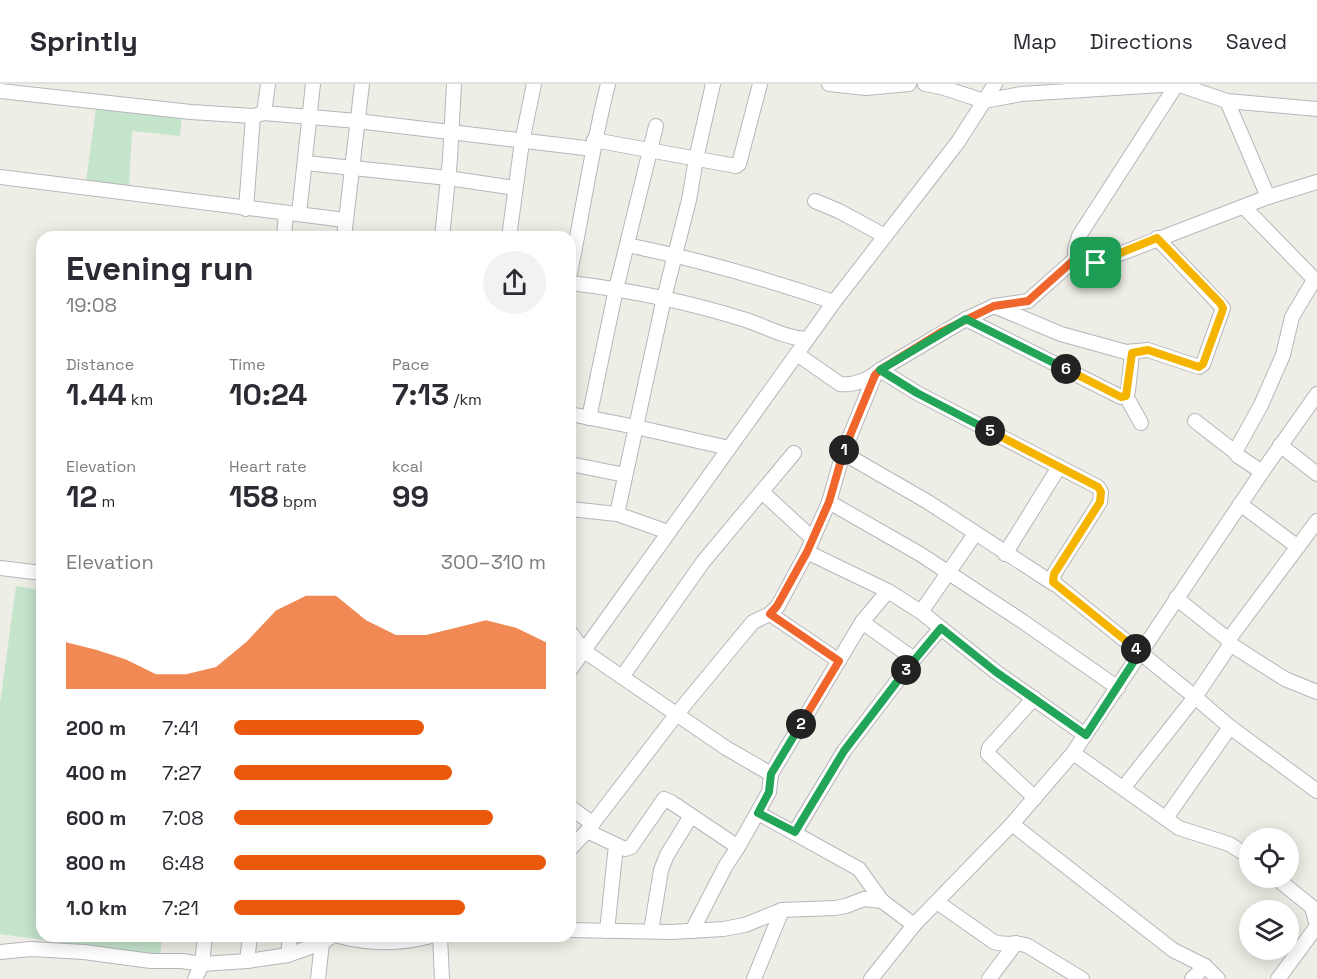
<!DOCTYPE html>
<meta charset="utf-8">
<style>
body{margin:0;font-family:"Space Grotesk",sans-serif;background:#f2f2f3;color:#2b2b33;height:100vh;display:flex;flex-direction:column;font-size:22px;white-space:nowrap}
*{box-sizing:border-box;margin:0}
p{font-size:20px;color:#7c7c81}
.icon{flex:none;width:33px;height:33px;fill:none;stroke:currentColor;stroke-width:2;stroke-linecap:round;stroke-linejoin:round}
.map{position:relative;flex:1;overflow:hidden}
.panel{position:absolute;left:36px;top:147px;width:540px;height:711px;display:flex;flex-direction:column;background:#fff;border-radius:18px;box-shadow:0 3px 15px #0003}
.panel>*{flex:none}
.buttons{position:absolute;left:1239px;top:744px;display:grid;gap:12px}
.buttons a{display:grid;place-items:center;width:60px;height:60px;border-radius:50%;background:#fff;box-shadow:0 3px 15px #0003;font-size:30px}
.pin{position:absolute;display:grid;place-items:center;width:51px;height:51px;color:#fff;margin:-26px;border-radius:12px;box-shadow:0 3px 9px #0006}
.km{position:absolute;width:30px;height:30px;margin:-15px;border-radius:50%;background:#222;color:#fff;font-size:16px;line-height:30px;text-align:center}
.round{display:grid;place-items:center;flex:none;width:63px;height:63px;border-radius:32px;background:#f2f2f3}
.head{display:flex;align-items:center;justify-content:space-between;height:102px;padding:0 30px}
h1{font-size:33px;font-weight:700;line-height:45px}
.figures{display:grid;grid-template-columns:repeat(3,1fr);gap:9px;height:102px;padding:6px 30px}
.figures div{display:grid;align-content:center}
.figures b{font-size:30px;font-weight:700}
.figures small{font-size:16px;font-weight:400}
.figures p{font-size:16px}
.chart{height:168px;padding:12px 30px}
.chart p{display:flex;justify-content:space-between}
.chart svg{width:100%;height:108px;margin-top:6px;fill:#ea580c;opacity:.7}
ul{padding:0 30px;list-style:none;font-size:20px}
li{display:grid;grid-template-columns:96px 72px 1fr;align-items:center;height:45px}
li i{height:15px;border-radius:8px;background:#ea580c}
header{display:flex;align-items:center;gap:36px;box-sizing:border-box;height:84px;padding:0 30px;background:#fff;border-bottom:2px solid #e1e1e2}
header strong{font-size:28px}
nav{display:flex;gap:33px;margin-inline-start:auto;font-size:21px}
.map>svg:first-child{display:block}
.green{fill:#c4e4cc}
.lines{fill:none;stroke-linecap:round;stroke-linejoin:round}
.minor-casing{stroke:#b6b6bb;stroke-width:16}
.minor{stroke:#fff;stroke-width:14}
.split-1-casing{stroke:#fff;stroke-width:12}
.split-2-casing{stroke:#fff;stroke-width:12}
.split-3-casing{stroke:#fff;stroke-width:12}
.split-4-casing{stroke:#fff;stroke-width:12}
.split-5-casing{stroke:#fff;stroke-width:12}
.split-6-casing{stroke:#fff;stroke-width:12}
.split-7-casing{stroke:#fff;stroke-width:12}
.split-1{stroke:#f0652b;stroke-width:8}
.split-2{stroke:#f0652b;stroke-width:8}
.split-3{stroke:#22a559;stroke-width:8}
.split-4{stroke:#22a559;stroke-width:8}
.split-5{stroke:#f5b400;stroke-width:8}
.split-6{stroke:#22a559;stroke-width:8}
.split-7{stroke:#f5b400;stroke-width:8}
</style>
<header>
<strong>Sprintly</strong>
<nav><a>Map</a><a>Directions</a><a>Saved</a></nav>
</header>
<div class="map">
<svg width="1317" height="895" viewBox="0 0 1317 895">
<rect width="100%" height="100%" fill="#eeeee6"/>
<!-- green -->
<g class="green">
<path d="M96,24L182,30L180,52L132,47L129,104L86,98Z"/>
<path d="M16,502L42,506V852H162L160,872L0,850V620Z"/>
</g>
<g class="lines">
<!-- minor casing -->
<g class="minor-casing">
<g id="minor">
<path d="M829,0L866,4L909,0"/>
<path d="M925,0L941,3L984,17L1021,10L1177,0L1227,17L1317,25"/>
<path d="M0,7L191,28L253,32L264,29L357,37L593,65"/>
<path d="M1227,17L1268,113"/>
<path d="M264,29L268,0"/>
<path d="M594,56L736,82L739,80L760,0"/>
<path d="M306,79L448,94L515,104"/>
<path d="M0,93L345,136"/>
<path d="M815,117L839,127L885,152"/>
<path d="M1244,123L1317,198"/>
<path d="M246,125L253,32"/>
<path d="M299,130L313,0"/>
<path d="M284,153L286,129"/>
<path d="M344,153L362,0"/>
<path d="M442,153L450,75L454,0"/>
<path d="M509,153L522,58L534,0"/>
<path d="M627,161C698,175 766,195 834,218"/>
<path d="M1075,175V165L1079,152L1177,0"/>
<path d="M570,189C583,126 592,63 608,0"/>
<path d="M570,199C630,206 689,218 746,236C767,243 785,254 807,255"/>
<path d="M994,222L1061,250L1126,268L1148,266L1199,283L1203,280L1223,224L1157,154"/>
<path d="M966,235L1121,313L1126,312L1128,307L1132,269"/>
<path d="M797,270L840,300C854,302 870,295 880,286L966,235L994,222L1028,217L1075,175L1084,179H1096L1268,113L1317,98"/>
<path d="M880,286L917,309L1098,403L1101,408L1100,418L1054,490L1053,498L1195,613L1124,703"/>
<path d="M1126,312L1141,339"/>
<path d="M570,330L636,343L729,364"/>
<path d="M589,334L616,205L656,42"/>
<path d="M1195,337L1235,368"/>
<path d="M1280,361L1317,390"/>
<path d="M843,369L928,418L1054,500"/>
<path d="M570,380L625,391"/>
<path d="M1262,388L1238,372L1235,368L1261,321L1283,271L1292,233L1314,196"/>
<path d="M762,408L812,454"/>
<path d="M829,418L920,470L1022,537L1118,604"/>
<path d="M1240,420L1298,463"/>
<path d="M570,425L617,430L668,448"/>
<path d="M617,430L664,214L689,116L696,75L713,0"/>
<path d="M807,468L888,507L921,528L996,588L1085,651"/>
<path d="M1005,470L1059,383"/>
<path d="M0,484L42,489"/>
<path d="M1176,514L1230,557L1228,564L1195,613L1230,643L1317,707"/>
<path d="M921,528L975,450"/>
<path d="M770,530L839,577"/>
<path d="M862,538L914,575"/>
<path d="M570,548L584,567L726,664L771,690L862,538L888,507"/>
<path d="M1229,555L1317,437"/>
<path d="M1230,560L1285,595L1317,608"/>
<path d="M570,586L834,218L958,58L995,0"/>
<path d="M622,593L703,478L794,369"/>
<path d="M1034,614L989,664L988,670L1035,714"/>
<path d="M1073,669L1179,744L1229,760L1250,773"/>
<path d="M570,723L593,740"/>
<path d="M758,729L859,785L882,817"/>
<path d="M1166,734L1230,643"/>
<path d="M1012,740L1173,866L1205,882L1218,895"/>
<path d="M587,747L625,765L631,763L664,715L671,718L738,763L769,708L771,690"/>
<path d="M795,748L844,667L914,575L941,544"/>
<path d="M570,765L587,747L676,631L753,538L770,530L778,522L807,468L829,418L843,369L875,291"/>
<path d="M1276,794L1312,823L1317,842L1278,895"/>
<path d="M937,818L994,858C1006,862 1017,857 1028,862L1082,895"/>
<path d="M570,846L671,848L723,845L745,841L782,826L835,824L846,822L864,815L882,817L914,841"/>
<path d="M607,847L616,761"/>
<path d="M651,847L661,786L667,771L691,732"/>
<path d="M692,847L725,783L738,763"/>
<path d="M339,852C369,860 401,860 431,852"/>
<path d="M440,852L442,895"/>
<path d="M0,868L31,865L84,868L151,877H182L202,880L247,877L288,871L322,859L332,852"/>
<path d="M288,871L290,852"/>
<path d="M247,877L250,852"/>
<path d="M195,895L202,880L205,852"/>
<path d="M318,895L322,859"/>
<path d="M754,895L782,826"/>
<path d="M871,895L914,841L1012,740L1073,669L1262,388L1317,310"/>
<path d="M989,895L1016,859"/>
<path d="M1192,895L1205,882"/>
</g>
</g>
<!-- minor -->
<use href="#minor" class="minor"/>
</g>
<g class="lines">
<!-- split-1 casing -->
<g class="split-1-casing">
<path id="split-1" d="M844,366L875,291L880,286L943,247L994,222L1028,217L1075,175L1084,179H1096"/>
</g>
<!-- split-2 casing -->
<g class="split-2-casing">
<path id="split-2" d="M801,640L839,577L770,530L777,522L807,468L829,418L844,366"/>
</g>
<!-- split-3 casing -->
<g class="split-3-casing">
<path id="split-3" d="M801,640L771,690L769,708L758,729L795,748L844,667L906,586"/>
</g>
<!-- split-4 casing -->
<g class="split-4-casing">
<path id="split-4" d="M906,586L941,544L996,588L1086,651L1140,568L1136,565"/>
</g>
<!-- split-5 casing -->
<g class="split-5-casing">
<path id="split-5" d="M990,347L1098,403L1101,408L1100,418L1054,490L1053,498L1136,565"/>
</g>
<!-- split-6 casing -->
<g class="split-6-casing">
<path id="split-6" d="M990,347L917,309L880,286L966,235L1066,285"/>
</g>
<!-- split-7 casing -->
<g class="split-7-casing">
<path id="split-7" d="M1066,285L1121,313L1126,312L1132,269L1148,266L1199,283L1203,280L1222,228L1223,224L1220,219L1157,154L1096,179"/>
</g>
<!-- split-1 -->
<use href="#split-1" class="split-1"/>
<!-- split-2 -->
<use href="#split-2" class="split-2"/>
<!-- split-3 -->
<use href="#split-3" class="split-3"/>
<!-- split-4 -->
<use href="#split-4" class="split-4"/>
<!-- split-5 -->
<use href="#split-5" class="split-5"/>
<!-- split-6 -->
<use href="#split-6" class="split-6"/>
<!-- split-7 -->
<use href="#split-7" class="split-7"/>
</g>
</svg>
<div class="buttons">
<a><svg class="icon" aria-label="locate" viewBox="0 0 24 24"><circle cx="12" cy="12" r="6"/><path d="M12 2v4M12 18v4M2 12h4M18 12h4"/></svg></a>
<a><svg class="icon" aria-label="layers" viewBox="0 0 24 24"><path d="M12 4l9 5-9 5-9-5zM3 14l9 5 9-5"/></svg></a>
</div>
<div class="pin" style="left:1096px;top:179px;background:#1e9e55"><svg class="icon" aria-label="arrive" viewBox="0 0 24 24"><path d="M6 21V4h12l-3 4 3 4H6"/></svg></div>
<b class="km" style="left:844px;top:366px">1</b>
<b class="km" style="left:801px;top:640px">2</b>
<b class="km" style="left:906px;top:586px">3</b>
<b class="km" style="left:1136px;top:565px">4</b>
<b class="km" style="left:990px;top:347px">5</b>
<b class="km" style="left:1066px;top:285px">6</b>
<section class="panel">
<div class="head"><div><h1>Evening run</h1><p>19:08</p></div><a class="round"><svg class="icon" aria-label="share" viewBox="0 0 24 24"><path d="M12 15V3M7 8l5-5 5 5M5 13v7h14v-7"/></svg></a></div>
<div class="figures">
<div><p>Distance</p><b>1.44<small> km</small></b></div>
<div><p>Time</p><b>10:24</b></div>
<div><p>Pace</p><b>7:13<small> /km</small></b></div>
</div>
<div class="figures">
<div><p>Elevation</p><b>12<small> m</small></b></div>
<div><p>Heart rate</p><b>158<small> bpm</small></b></div>
<div><p>kcal</p><b>99</b></div>
</div>
<div class="chart"><p><span>Elevation</span>300–310 m</p>
<svg viewBox="0 0 160 44" preserveAspectRatio="none"><path d="M0 44V25L10 28L20 32L30 38L40 38L50 35L60 25L70 12L80 6L90 6L100 16L110 22L120 22L130 19L140 16L150 19L160 25V44z"/></svg>
</div>
<ul>
<li><b>200 m</b>7:41<i style="width:61%"></i></li>
<li><b>400 m</b>7:27<i style="width:70%"></i></li>
<li><b>600 m</b>7:08<i style="width:83%"></i></li>
<li><b>800 m</b>6:48<i style="width:100%"></i></li>
<li><b>1.0 km</b>7:21<i style="width:74%"></i></li>
</ul>
</section>
</div>
